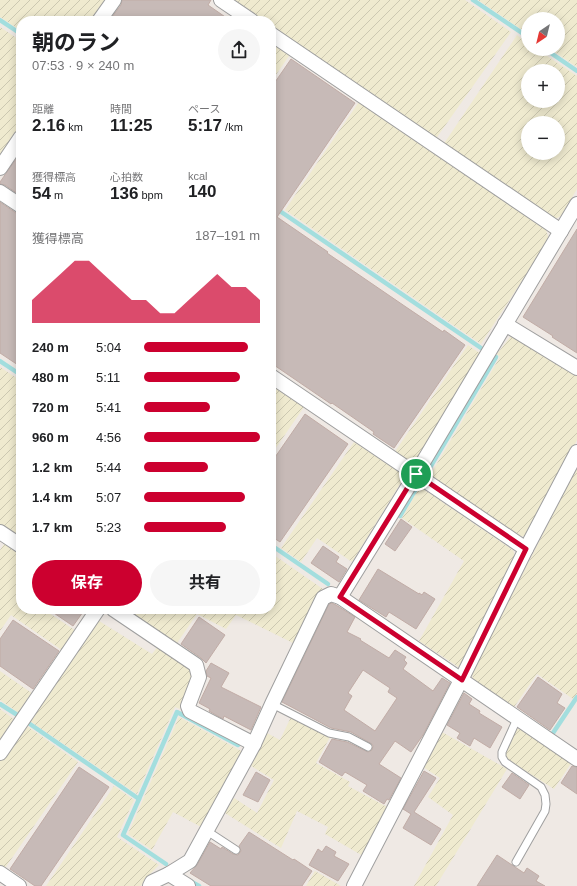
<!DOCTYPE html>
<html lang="ja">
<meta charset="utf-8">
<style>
body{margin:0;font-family:Helvetica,"Noto Sans JP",sans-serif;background:#f6f6f6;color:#202124;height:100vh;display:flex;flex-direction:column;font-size:15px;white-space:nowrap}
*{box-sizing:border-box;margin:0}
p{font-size:13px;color:#757577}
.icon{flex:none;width:22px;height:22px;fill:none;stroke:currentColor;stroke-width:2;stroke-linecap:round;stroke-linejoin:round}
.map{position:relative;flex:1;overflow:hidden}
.drawer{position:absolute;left:16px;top:16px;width:260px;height:598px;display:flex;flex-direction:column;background:#fff;border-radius:16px;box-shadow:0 2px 10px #0003}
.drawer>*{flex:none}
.needle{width:26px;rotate:215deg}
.tools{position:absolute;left:521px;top:12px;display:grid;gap:8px}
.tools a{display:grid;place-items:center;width:44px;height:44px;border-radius:50%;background:#fff;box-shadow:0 2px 10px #0003;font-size:20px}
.pin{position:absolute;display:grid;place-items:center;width:34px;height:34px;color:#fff;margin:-17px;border:2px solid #fff;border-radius:50%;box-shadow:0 1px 4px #0007}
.round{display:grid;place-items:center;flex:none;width:42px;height:42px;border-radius:21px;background:#f6f6f6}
.headline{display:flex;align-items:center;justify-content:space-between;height:68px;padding:0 16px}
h1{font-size:22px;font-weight:700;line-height:30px}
.stats{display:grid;grid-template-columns:repeat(3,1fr);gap:6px;height:68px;padding:4px 16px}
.stats div{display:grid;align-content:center}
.stats b{font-size:17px;font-weight:700}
.stats small{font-size:11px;font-weight:400}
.stats p{font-size:11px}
.chart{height:112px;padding:8px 16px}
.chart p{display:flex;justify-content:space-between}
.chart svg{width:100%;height:72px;margin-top:4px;fill:#cc002f;opacity:.7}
.cta{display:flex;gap:8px;margin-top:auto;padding:8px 16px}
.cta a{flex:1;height:46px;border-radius:24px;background:#cc002f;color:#fff;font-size:16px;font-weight:700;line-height:46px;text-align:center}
.cta a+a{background:#f6f6f6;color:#202124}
ul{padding:0 16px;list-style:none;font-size:13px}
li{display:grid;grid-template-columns:64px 48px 1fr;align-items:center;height:30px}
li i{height:10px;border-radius:5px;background:#cc002f}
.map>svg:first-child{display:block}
.farmland{fill:url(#farmland-furrows);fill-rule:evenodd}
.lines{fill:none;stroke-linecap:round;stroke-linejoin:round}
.stream{stroke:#a3dede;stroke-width:4.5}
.building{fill:#c7bab7;stroke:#c1aca6;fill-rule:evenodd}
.lane-casing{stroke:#9f9f9f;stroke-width:9}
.street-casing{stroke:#9f9f9f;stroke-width:16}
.lane{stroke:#fff;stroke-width:7}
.street{stroke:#fff;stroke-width:14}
.route-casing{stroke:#fff;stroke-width:8}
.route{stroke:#cc002f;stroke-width:5}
</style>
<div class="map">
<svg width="577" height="886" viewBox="0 0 577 886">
<defs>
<pattern id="farmland-furrows" width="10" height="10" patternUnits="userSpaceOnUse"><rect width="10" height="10" fill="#efeacf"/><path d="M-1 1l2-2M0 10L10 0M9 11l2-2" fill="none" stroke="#ccc8b1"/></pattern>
</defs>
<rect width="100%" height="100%" fill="#efe9e4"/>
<!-- farmland -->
<g class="farmland">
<path d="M0,0H107L93,21H21V31L0,17Z"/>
<path d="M228,0H465L511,32L435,140L271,29V21H259Z"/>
<path d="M478,0H577V67L550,49H558V19H528V34Z"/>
<path d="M0,27L21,41V128L0,159Z"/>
<path d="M517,35L528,43V49H537L577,76V189L561,216L557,218H551L443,145ZM528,71H558V101H528ZM528,123H558V153H528Z"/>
<path d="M271,39L291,53L271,82Z"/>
<path d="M361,99L544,224L549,239L481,344L285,210Z"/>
<path d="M517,336L577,373V440L529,535L518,537L429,477L500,357L497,354L510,337Z"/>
<path d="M468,345L481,354L419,458L414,462H406L394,453Z"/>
<path d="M0,367L21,381V542L0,528Z"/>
<path d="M271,385L304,407L271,455Z"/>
<path d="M354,442L401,473L403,479L352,562L317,538L301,562L281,548Z"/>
<path d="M577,467V694L573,699L537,674L514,707L473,679L472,674Z"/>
<path d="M420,487L513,550L516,559L460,668L419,641L464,561L402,518Z"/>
<path d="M6,541L21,551V609H43L79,633L66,653L11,615L0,631V550Z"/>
<path d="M271,553L323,589L295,644L236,615L226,629L197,614L175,646L121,609H271Z"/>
<path d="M96,619L152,654L158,646L189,666L192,679L180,709L175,707L137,794L27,719Z"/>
<path d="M0,671L36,696L23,716L0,700Z"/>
<path d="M0,709L18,722L0,748Z"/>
<path d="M179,717L243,752L203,828L173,812L152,850L128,834Z"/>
<path d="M291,717L330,737L316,763L350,782L348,786L389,808L363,856L325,834L328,827L297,811L281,848L225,813L234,798L257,813L274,780L251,766L267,733L280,740Z"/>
<path d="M24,724L78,762L3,871L0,868V759Z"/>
<path d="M516,729H523L572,762L554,789L507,759L505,751Z"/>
<path d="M442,732L507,769L436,886H414L453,815L428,797L440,778L423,767Z"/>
<path d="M114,786L134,800L117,837L159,865L145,879L141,886H46Z"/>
<path d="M315,871L341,886H306Z"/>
</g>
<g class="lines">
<!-- stream -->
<g class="stream">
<path d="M473,0L528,37"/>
<path d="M0,20L21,34"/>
<path d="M545,49L577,71"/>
<path d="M271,205L481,348"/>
<path d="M0,361L21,375"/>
<path d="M429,469L496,357"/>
<path d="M400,516L417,487"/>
<path d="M271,545L328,584"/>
<path d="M0,704L19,716"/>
<path d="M27,722L139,799L123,835L166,864"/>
<path d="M553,733L577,697"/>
<path d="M139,799L177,712L238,745"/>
<path d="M190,881L199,886"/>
</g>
</g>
<!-- building -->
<g class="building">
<path d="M122,0H211L208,5L231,21H109L121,5Z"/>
<path d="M291,59L355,103L277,217L328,252L327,253L406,307L443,332L444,330L465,345L394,448L373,434L374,432L332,403L331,404L271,363V88Z"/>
<path d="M21,152V196L5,185L0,184V182Z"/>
<path d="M0,202L16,213L21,214V367L0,353Z"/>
<path d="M577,229V353L552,337L553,336L523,317Z"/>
<path d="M305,414L348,444L280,542L271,536V463Z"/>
<path d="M401,519L412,527L395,551L385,544Z"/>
<path d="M323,546L339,557L336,562L347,569L339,582L311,563Z"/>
<path d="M378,569L419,594V593L422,595L424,592L435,599L416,629L389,612L386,617L359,600Z"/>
<path d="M332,603L336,605L355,617L347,632L361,639L360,640L389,658L395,650L406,657L404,660L407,663L403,669L433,691L442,678L450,683L423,735L411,752L395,741L379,764L401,778L389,800L387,799L384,804L363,791L367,785L345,772L342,776L319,762L332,739L347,742L368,752L372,750L373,746L372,744L351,732L331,728L282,702L329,604ZM363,670L390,688L388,692L397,698L375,731L344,710L352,696L348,693Z"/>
<path d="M48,609H85L73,626Z"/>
<path d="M199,617L225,635L206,663L201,658L181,644Z"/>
<path d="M13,620L59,651L33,689L0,666V639Z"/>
<path d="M211,663L229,673L221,687L261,707L251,730L224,716L223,719L209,711L210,709L199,703L211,678L207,676L206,671Z"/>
<path d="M538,677L562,694L557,703L565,708L550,730L517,707Z"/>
<path d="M464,693L472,699L469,704L480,711L479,713L502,727L490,748L474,738L470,746L457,738L460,733L447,725Z"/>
<path d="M572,766L577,767V794L561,783Z"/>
<path d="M79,767L109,787L41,886H35L10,869Z"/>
<path d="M424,771L436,778L414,812L441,829L431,845L403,828L411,814L403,809Z"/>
<path d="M256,772L270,780L258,802L243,795Z"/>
<path d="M512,773L529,785L520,799L502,787Z"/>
<path d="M249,832L293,860L294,859L312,871L302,886H211L190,873L197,865L210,842L221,849L222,847L233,854L238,855L241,851L239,846Z"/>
<path d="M326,846L336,852L334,856L349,864L338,881L309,865L318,849L322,852Z"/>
<path d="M497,855L524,873L527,868L539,876L536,881L545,886H477Z"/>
</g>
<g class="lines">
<!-- lane casing -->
<g class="lane-casing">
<g id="lane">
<path d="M272,704L329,733L349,737L368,747"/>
<path d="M207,831L236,850"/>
<path d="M516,862L545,811L546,804L545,795L541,787L505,762L502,757V752L517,719"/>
</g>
</g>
<!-- street casing -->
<g class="street-casing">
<g id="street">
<path d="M221,0L252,21"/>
<path d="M99,21L114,0"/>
<path d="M271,34L561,231"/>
<path d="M0,168L21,137"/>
<path d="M0,192L21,206"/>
<path d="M505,324L577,368"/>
<path d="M271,376L526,549"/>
<path d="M0,532L21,546"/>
<path d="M340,597L416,474L577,204"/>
<path d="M113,609L196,665L199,677L188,706L190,711L254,744"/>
<path d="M0,753L98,609"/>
<path d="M0,873L19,886"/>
<path d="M169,874L188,886"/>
<path d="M150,886L152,882L169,874L190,861L254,744L272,704L323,598L331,594L340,597L577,759"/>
<path d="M354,886L461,680L526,549L577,452"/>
</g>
</g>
<!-- lane -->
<use href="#lane" class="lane"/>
<!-- street -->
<use href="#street" class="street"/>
</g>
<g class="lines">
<!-- route casing -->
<g class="route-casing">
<path id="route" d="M416,474L526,549L462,680L340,597Z"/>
</g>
<!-- route -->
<use href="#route" class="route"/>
</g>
</svg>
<div class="tools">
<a><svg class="needle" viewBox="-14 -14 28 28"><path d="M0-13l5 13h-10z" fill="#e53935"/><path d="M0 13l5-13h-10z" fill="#757577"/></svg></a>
<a>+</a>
<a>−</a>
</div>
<div class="pin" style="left:416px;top:474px;background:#1e9e55"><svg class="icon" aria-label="arrive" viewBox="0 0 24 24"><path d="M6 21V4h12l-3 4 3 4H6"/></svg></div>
<section class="drawer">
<div class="headline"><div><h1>朝のラン</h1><p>07:53 · 9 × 240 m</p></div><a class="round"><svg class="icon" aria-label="share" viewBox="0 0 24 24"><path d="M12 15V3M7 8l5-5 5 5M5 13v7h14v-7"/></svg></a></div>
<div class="stats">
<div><p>距離</p><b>2.16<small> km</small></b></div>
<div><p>時間</p><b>11:25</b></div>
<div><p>ペース</p><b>5:17<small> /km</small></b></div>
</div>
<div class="stats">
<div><p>獲得標高</p><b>54<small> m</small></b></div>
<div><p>心拍数</p><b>136<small> bpm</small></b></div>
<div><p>kcal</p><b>140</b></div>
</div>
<div class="chart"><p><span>獲得標高</span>187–191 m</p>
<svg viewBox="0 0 160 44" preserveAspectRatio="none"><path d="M0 44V30L10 22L20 14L30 6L40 6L50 14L60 22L70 30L80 30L90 38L100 38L110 30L120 22L130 14L140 22L150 22L160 30V44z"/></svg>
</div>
<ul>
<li><b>240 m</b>5:04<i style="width:90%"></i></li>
<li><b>480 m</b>5:11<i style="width:83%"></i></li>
<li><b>720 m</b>5:41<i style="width:57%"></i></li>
<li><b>960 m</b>4:56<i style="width:100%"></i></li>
<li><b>1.2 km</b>5:44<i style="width:55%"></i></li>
<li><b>1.4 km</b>5:07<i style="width:87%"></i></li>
<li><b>1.7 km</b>5:23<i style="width:71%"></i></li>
</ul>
<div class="cta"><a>保存</a><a>共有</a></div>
</section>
</div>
